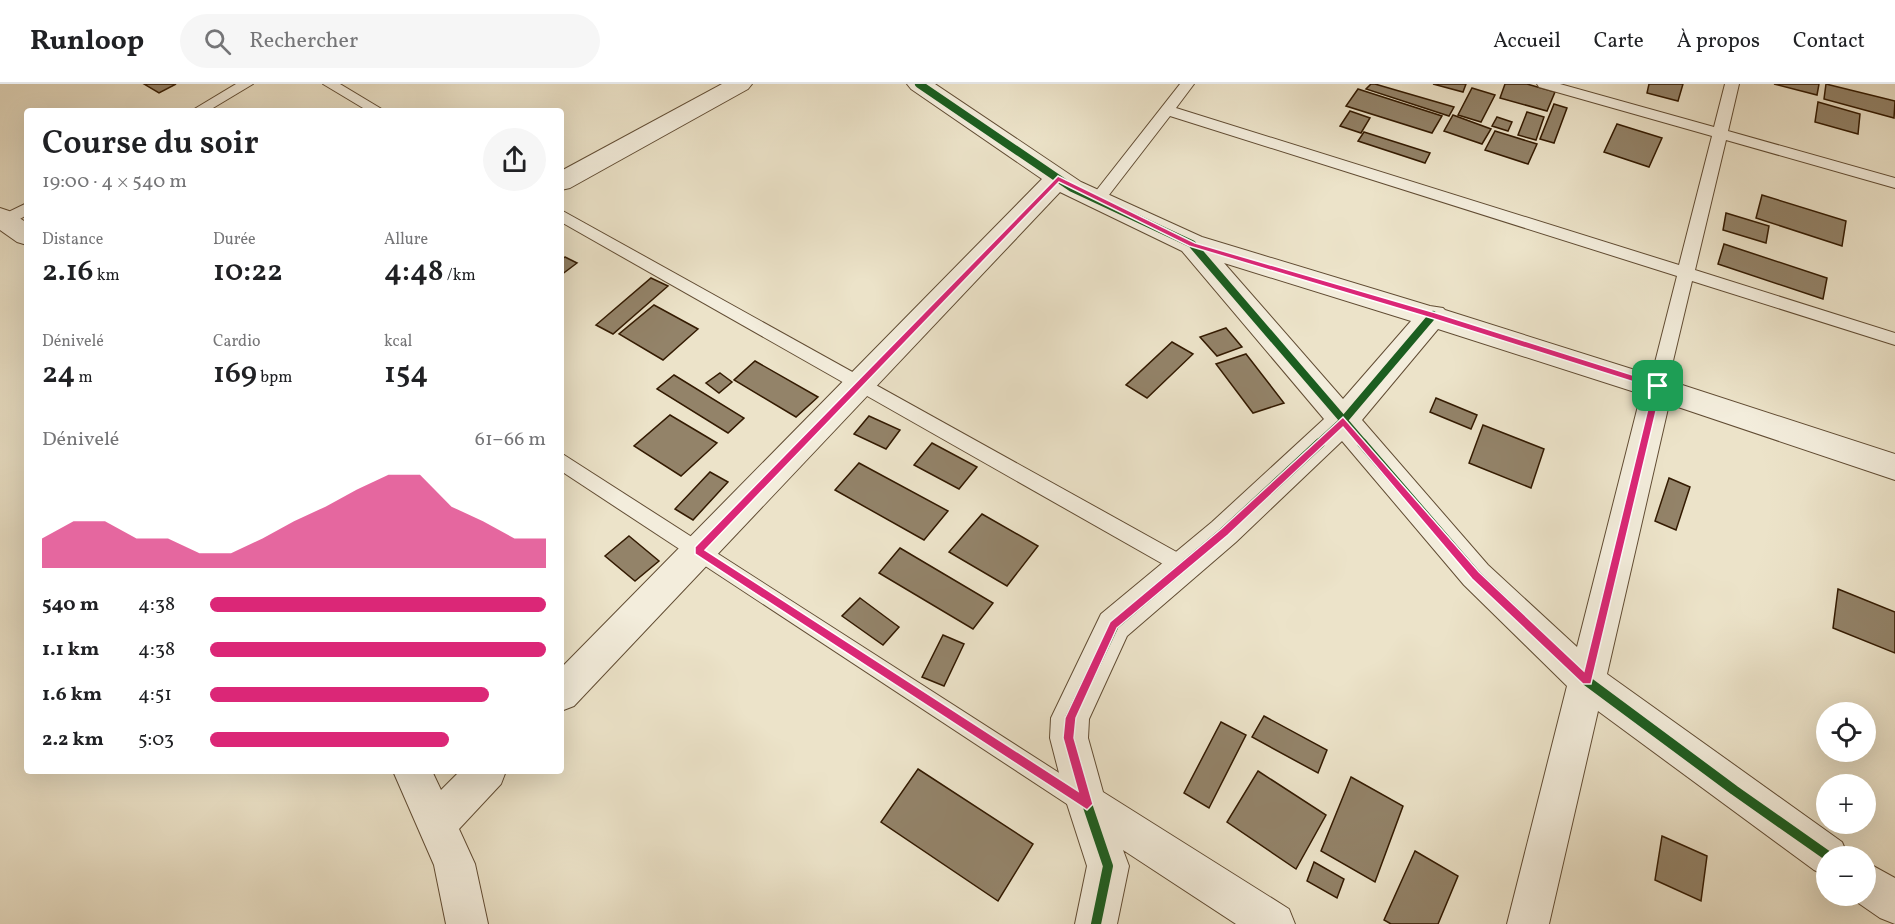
<!DOCTYPE html>
<html lang="fr">
<meta charset="utf-8">
<style>
body{margin:0;font-family:Vollkorn,serif;background:#f6f6f6;color:#202124;height:100vh;display:flex;flex-direction:column;font-size:22px;white-space:nowrap}
*{box-sizing:border-box;margin:0}
p{font-size:20px;color:#757577}
.icon{flex:none;width:33px;height:33px;fill:none;stroke:currentColor;stroke-width:2;stroke-linecap:round;stroke-linejoin:round}
.map{position:relative;flex:1;overflow:hidden}
.sheet{position:absolute;left:24px;top:24px;width:540px;height:666px;display:flex;flex-direction:column;background:#fff;border-radius:6px;box-shadow:0 6px 24px #0002}
.sheet>*{flex:none}
.tools{position:absolute;left:1816px;top:618px;display:grid;gap:12px}
.tools a{display:grid;place-items:center;width:60px;height:60px;border-radius:50%;background:#fff;box-shadow:0 6px 24px #0002;font-size:30px}
.pin{position:absolute;display:grid;place-items:center;width:51px;height:51px;color:#fff;margin:-26px;border-radius:12px;box-shadow:0 3px 9px #0006}
.round{display:grid;place-items:center;flex:none;width:63px;height:63px;border-radius:32px;background:#f6f6f6}
.summary{display:flex;align-items:center;justify-content:space-between;height:102px;padding:0 18px}
h1{font-size:33px;font-weight:600;line-height:45px}
.stats{display:grid;grid-template-columns:repeat(3,1fr);gap:9px;height:102px;padding:6px 18px}
.stats div{display:grid;align-content:center}
.stats b{font-size:30px;font-weight:600}
.stats small{font-size:16px;font-weight:400}
.stats p{font-size:16px}
.chart{height:168px;padding:12px 18px}
.chart p{display:flex;justify-content:space-between}
.chart svg{width:100%;height:108px;margin-top:6px;fill:#db2777;opacity:.7}
ul{padding:0 18px;list-style:none;font-size:20px}
li{display:grid;grid-template-columns:96px 72px 1fr;align-items:center;height:45px}
li i{height:15px;border-radius:8px;background:#db2777}
header{display:flex;align-items:center;gap:36px;box-sizing:border-box;height:84px;padding:0 30px;background:#fff;border-bottom:2px solid #e0e0e0}
header strong{font-size:28px}
nav{display:flex;gap:33px;margin-inline-start:auto;font-size:21px}
.search{width:420px;height:54px;background:#f6f6f6;display:flex;align-items:center;gap:15px;box-sizing:border-box;padding:0 21px;border-radius:33px;color:#757577;font-size:22px}
.map>svg:first-child{display:block}
.building{fill:#938369;stroke:#331a01;stroke-width:1.5}
.lines{fill:none;stroke-linecap:round;stroke-linejoin:round}
.lane-casing{stroke:#614c33;stroke-width:2}
.street-casing{stroke:#614c33;stroke-width:2}
.lane{fill:#f3eddc;fill-rule:evenodd}
.street{fill:#f3eddc;fill-rule:evenodd}
.cycleway-far1-casing{stroke:#f3eddc;stroke-width:10}
.cycleway-casing{stroke:#f3eddc;stroke-width:14}
.cycleway-far1{stroke:#1b5e20;stroke-width:8}
.cycleway{stroke:#1b5e20;stroke-width:10}
.route{fill:#db2777;stroke:#fff;stroke-width:1.5;fill-rule:evenodd}
</style>
<header>
<strong>Runloop</strong>
<div class="search"><svg class="icon" aria-label="search" viewBox="0 0 24 24"><circle cx="10" cy="10" r="6"/><path d="M15 15l6 6"/></svg>Rechercher</div>
<nav><a>Accueil</a><a>Carte</a><a>À propos</a><a>Contact</a></nav>
</header>
<div class="map">
<svg width="1895" height="840" viewBox="0 0 1895 840">
<rect width="100%" height="100%" fill="#ece3c9"/>
<filter id="stains"><feTurbulence type="fractalNoise" baseFrequency=".00333" numOctaves="4"/><feColorMatrix values="0 0 0 0 .2 0 0 0 0 .09 0 0 0 0 .02 0 0 0 .5 -.17"/></filter>
<radialGradient id="worn" r=".72"><stop offset=".6" stop-color="#630" stop-opacity="0"/><stop offset="1" stop-color="#630" stop-opacity=".3"/></radialGradient>
<!-- building -->
<g class="building">
<path d="M144,0H176L159,9Z"/>
<path d="M1371,0H1375L1454,23L1449,32L1366,5Z"/>
<path d="M1433,0H1466L1463,8Z"/>
<path d="M1505,0H1527L1555,8L1547,27L1500,14Z"/>
<path d="M1649,0H1683L1678,17L1647,9Z"/>
<path d="M1774,0H1819L1817,11Z"/>
<path d="M1826,0L1895,17L1894,34L1824,15Z"/>
<path d="M1472,4L1495,11L1481,38L1458,31Z"/>
<path d="M1358,5L1442,32L1432,49L1346,22Z"/>
<path d="M1818,18L1860,30L1858,50L1815,38Z"/>
<path d="M1554,20L1567,24L1554,59L1540,55Z"/>
<path d="M1350,27L1370,34L1361,49L1340,42Z"/>
<path d="M1527,28L1544,33L1536,56L1518,51Z"/>
<path d="M1453,31L1491,45L1482,60L1444,47Z"/>
<path d="M1497,33L1512,38L1508,47L1492,42Z"/>
<path d="M1617,40L1662,54L1649,83L1604,68Z"/>
<path d="M1495,47L1537,60L1528,80L1485,66Z"/>
<path d="M1364,48L1430,69L1425,79L1358,57Z"/>
<path d="M1762,111L1846,137L1842,162L1756,134Z"/>
<path d="M1726,129L1769,142L1766,159L1723,146Z"/>
<path d="M1724,160L1827,194L1823,215L1718,180Z"/>
<path d="M565,173L577,179L561,191V175Z"/>
<path d="M651,194L668,202L613,250L596,241Z"/>
<path d="M654,221L698,245L663,276L619,250Z"/>
<path d="M1226,244L1242,263L1217,272L1200,253Z"/>
<path d="M1172,258L1193,270L1147,314L1126,301Z"/>
<path d="M1246,270L1284,319L1253,329L1216,280Z"/>
<path d="M755,277L818,313L796,333L734,296Z"/>
<path d="M720,289L732,298L719,309L706,299Z"/>
<path d="M674,291L744,334L728,349L657,305Z"/>
<path d="M1436,314L1477,331L1471,345L1430,328Z"/>
<path d="M670,331L717,359L681,392L634,362Z"/>
<path d="M869,332L900,346L886,365L854,350Z"/>
<path d="M1483,341L1544,365L1531,404L1469,379Z"/>
<path d="M932,359L977,383L959,405L914,381Z"/>
<path d="M859,379L948,427L924,456L835,406Z"/>
<path d="M710,388L728,398L693,436L675,425Z"/>
<path d="M1669,394L1690,403L1676,446L1655,437Z"/>
<path d="M982,430L1038,462L1007,502L949,468Z"/>
<path d="M629,452L659,477L635,497L605,472Z"/>
<path d="M900,464L993,519L973,545L879,489Z"/>
<path d="M1838,505L1895,528V569L1833,544Z"/>
<path d="M860,514L899,543L883,561L842,532Z"/>
<path d="M943,551L964,560L944,602L922,593Z"/>
<path d="M1264,632L1327,666L1318,689L1252,653Z"/>
<path d="M1221,638L1246,651L1209,724L1184,709Z"/>
<path d="M918,685L1033,760L998,817L881,738Z"/>
<path d="M1258,687L1326,731L1296,785L1227,738Z"/>
<path d="M1351,693L1403,722L1375,798L1321,767Z"/>
<path d="M1662,752L1707,772L1701,817L1655,796Z"/>
<path d="M1415,767L1458,792L1438,840H1391L1384,836Z"/>
<path d="M1314,778L1344,795L1337,814L1307,797Z"/>
</g>
<g class="lines">
<!-- lane casing -->
<g class="lane-casing">
<g id="lane">
<path d="M236,0H253L208,27H191Z"/>
<path d="M323,0H340L385,27H368Z"/>
<path d="M1180,0H1194L1176,24L1679,181L1712,52L1539,3L1537,0H1560L1714,43L1725,0H1739L1728,47L1895,94V104L1726,56L1695,186L1895,249V261L1692,197L1667,302L1664,307L1658,309L1652,307L1649,302L1677,192L1170,32L1102,120H1092L1089,116L1092,112Z"/>
<path d="M27,119V131L11,140H0V132Z"/>
<path d="M561,126L1191,476L1194,482L1191,488L1184,491L1177,488L561,138Z"/>
<path d="M561,369L1092,710L1096,718L1092,726L1084,730L1076,726L561,387Z"/>
</g>
</g>
<!-- street casing -->
<g class="street-casing">
<g id="street">
<path d="M722,0H752L748,5L570,104L561,106V87Z"/>
<path d="M907,0H935L1081,98L1202,153L1430,222L1443,224L1445,226L1654,292L1669,294L1670,297L1895,370V396L1669,320L1607,590L1842,758L1848,772H1827V792L1814,786L1598,627L1549,840H1507L1567,602L1464,501L1342,357L1236,458L1127,552L1089,635L1088,654L1103,708L1289,825L1295,840H1236L1123,766L1129,782L1117,840H1075L1087,782L1067,720L1050,654L1051,634L1101,530L1212,438L1324,335L1182,167L1060,108L574,622L561,627V584L1042,95L911,5ZM1224,179L1411,237L1343,315ZM1438,245L1641,310L1577,563L1488,481L1362,336Z"/>
<path d="M0,124L9,127L27,139V161L17,158L0,146Z"/>
<path d="M393,687H432L441,706L460,687H506L501,700L459,745L475,780L488,840H446L434,781Z"/>
<path d="M1866,778L1895,794V840L1880,834L1851,814L1850,812H1866Z"/>
</g>
</g>
<!-- lane -->
<use href="#lane" class="lane"/>
<!-- street -->
<use href="#street" class="street"/>
<!-- cycleway-far1 casing -->
<g class="cycleway-far1-casing">
<g id="cycleway-far1">
<path d="M919,0L1072,104L1192,160L1364,360"/>
<path d="M1318,360L1343,337L1433,231"/>
</g>
</g>
<!-- cycleway casing -->
<g class="cycleway-casing">
<g id="cycleway">
<path d="M1362,359L1476,491L1587,597L1734,706L1828,772"/>
<path d="M1096,840L1108,782L1087,720L1069,654L1070,634L1114,541L1224,448L1320,359"/>
</g>
</g>
<!-- cycleway-far1 -->
<use href="#cycleway-far1" class="cycleway-far1"/>
<!-- cycleway -->
<use href="#cycleway" class="cycleway"/>
</g>
<!-- route -->
<path class="route" d="M1058,92L1195,159L1436,229L1661,300L1662,302L1591,600H1583L1472,495L1343,343L1228,451L1117,544L1076,634L1074,654L1093,720L1087,726L695,470V463ZM1059,98L1189,162L1431,234L1653,304L1584,587L1479,488L1343,333L1221,445L1110,538L1065,634L1063,654L1078,707L705,466Z"/>
<rect width="100%" height="100%" filter="url(#stains)"/>
<rect width="100%" height="100%" fill="url(#worn)"/>
</svg>
<div class="tools">
<a><svg class="icon" aria-label="locate" viewBox="0 0 24 24"><circle cx="12" cy="12" r="6"/><path d="M12 2v4M12 18v4M2 12h4M18 12h4"/></svg></a>
<a>+</a>
<a>−</a>
</div>
<div class="pin" style="left:1658px;top:302px;background:#1e9e55"><svg class="icon" aria-label="arrive" viewBox="0 0 24 24"><path d="M6 21V4h12l-3 4 3 4H6"/></svg></div>
<section class="sheet">
<div class="summary"><div><h1>Course du soir</h1><p>19:00 · 4 × 540 m</p></div><a class="round"><svg class="icon" aria-label="share" viewBox="0 0 24 24"><path d="M12 15V3M7 8l5-5 5 5M5 13v7h14v-7"/></svg></a></div>
<div class="stats">
<div><p>Distance</p><b>2.16<small> km</small></b></div>
<div><p>Durée</p><b>10:22</b></div>
<div><p>Allure</p><b>4:48<small> /km</small></b></div>
</div>
<div class="stats">
<div><p>Dénivelé</p><b>24<small> m</small></b></div>
<div><p>Cardio</p><b>169<small> bpm</small></b></div>
<div><p>kcal</p><b>154</b></div>
</div>
<div class="chart"><p><span>Dénivelé</span>61–66 m</p>
<svg viewBox="0 0 160 44" preserveAspectRatio="none"><path d="M0 44V32L10 25L20 25L30 32L40 32L50 38L60 38L70 32L80 25L90 19L100 12L110 6L120 6L130 19L140 25L150 32L160 32V44z"/></svg>
</div>
<ul>
<li><b>540 m</b>4:38<i style="width:100%"></i></li>
<li><b>1.1 km</b>4:38<i style="width:100%"></i></li>
<li><b>1.6 km</b>4:51<i style="width:83%"></i></li>
<li><b>2.2 km</b>5:03<i style="width:71%"></i></li>
</ul>
</section>
</div>
